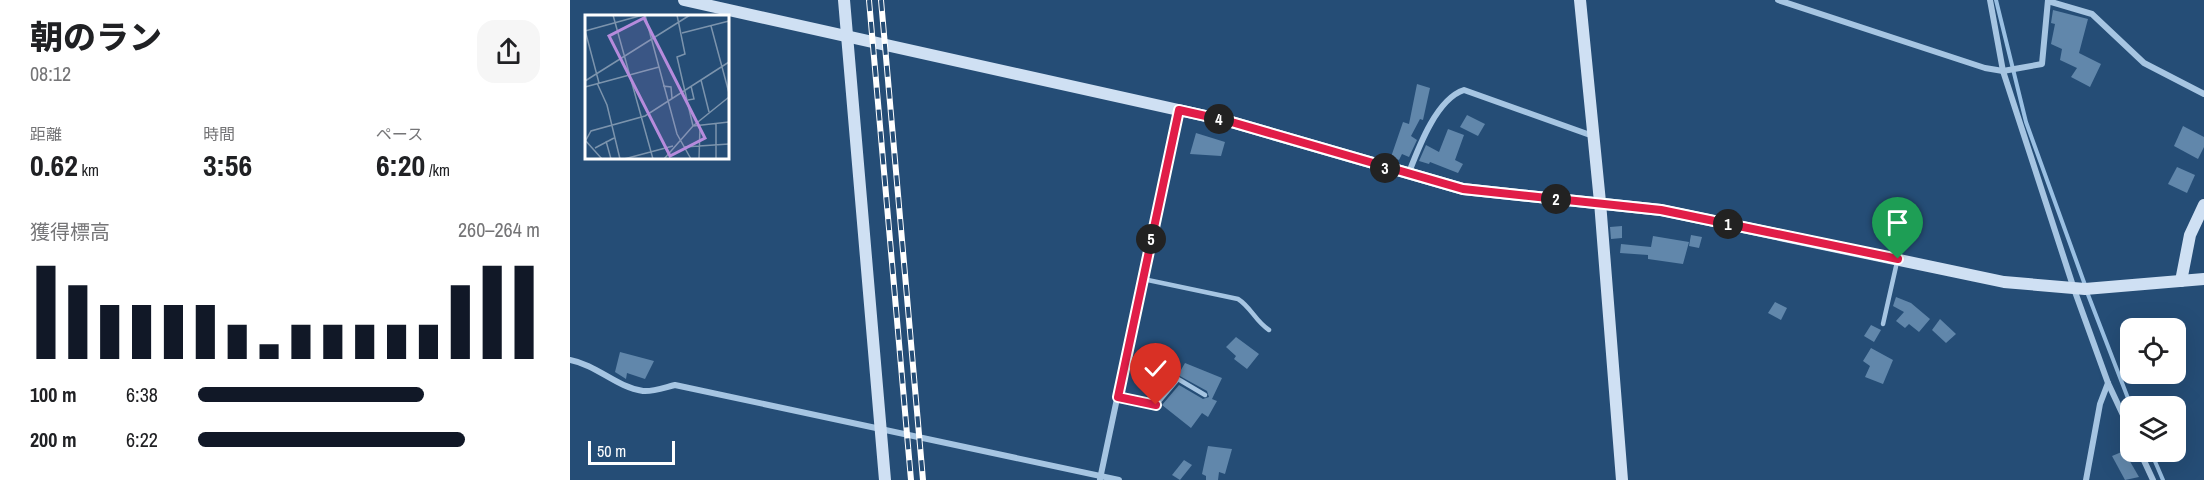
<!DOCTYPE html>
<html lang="ja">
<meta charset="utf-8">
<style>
body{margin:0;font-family:"Archivo Narrow","Noto Sans JP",sans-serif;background:#f6f6f6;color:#202124;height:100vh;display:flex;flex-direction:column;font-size:22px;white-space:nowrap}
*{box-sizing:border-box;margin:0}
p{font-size:20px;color:#757577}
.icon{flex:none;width:33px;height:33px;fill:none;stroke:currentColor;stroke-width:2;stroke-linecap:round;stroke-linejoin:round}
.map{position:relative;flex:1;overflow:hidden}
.side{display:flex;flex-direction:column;background:#fff;width:570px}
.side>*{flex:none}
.buttons{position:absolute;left:1550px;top:318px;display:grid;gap:12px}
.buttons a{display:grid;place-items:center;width:66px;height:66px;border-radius:12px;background:#fff;box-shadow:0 6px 24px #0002;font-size:30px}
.scale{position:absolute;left:18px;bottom:15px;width:87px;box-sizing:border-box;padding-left:6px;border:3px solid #fff;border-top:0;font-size:16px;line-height:21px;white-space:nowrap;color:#fff;-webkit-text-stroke:4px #254d76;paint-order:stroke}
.pin{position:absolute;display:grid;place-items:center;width:51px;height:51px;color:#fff;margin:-62px -26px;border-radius:50% 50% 50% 0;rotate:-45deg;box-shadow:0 0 6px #0007}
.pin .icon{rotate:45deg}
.km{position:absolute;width:30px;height:30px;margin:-15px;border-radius:50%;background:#222;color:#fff;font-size:16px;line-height:30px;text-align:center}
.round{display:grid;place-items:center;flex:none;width:63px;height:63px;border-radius:18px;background:#f6f6f6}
.headline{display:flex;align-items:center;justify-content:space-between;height:102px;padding:0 30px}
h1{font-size:33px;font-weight:800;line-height:45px}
.metrics{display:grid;grid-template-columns:repeat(3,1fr);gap:9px;height:102px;padding:6px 30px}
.metrics div{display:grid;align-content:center}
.metrics b{font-size:30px;font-weight:800}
.metrics small{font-size:16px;font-weight:400}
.metrics p{font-size:16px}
.chart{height:168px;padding:12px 30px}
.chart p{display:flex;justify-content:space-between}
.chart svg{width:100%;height:108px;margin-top:6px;stroke:#111827;stroke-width:6}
ul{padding:0 30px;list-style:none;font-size:20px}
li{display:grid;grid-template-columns:96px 72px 1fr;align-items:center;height:45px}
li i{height:15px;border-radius:8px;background:#111827}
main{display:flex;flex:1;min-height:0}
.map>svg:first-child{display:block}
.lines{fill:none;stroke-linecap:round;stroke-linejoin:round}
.stream{stroke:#9ac0e3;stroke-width:4}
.building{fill:#6187ab}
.lane{stroke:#a6c5e2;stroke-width:4.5}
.street{stroke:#a6c5e2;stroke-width:6}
.secondary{stroke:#cfe0f3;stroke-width:12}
.rail-casing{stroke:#fff;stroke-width:6}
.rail{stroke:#254d76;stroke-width:4;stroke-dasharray:11;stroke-linecap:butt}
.route-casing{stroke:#fff;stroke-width:12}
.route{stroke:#e11d48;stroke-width:8}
.inset-road{fill:none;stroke:#7c94ad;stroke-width:1.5}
.view{fill:#b68bdc;fill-opacity:0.15;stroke:#b68bdc;stroke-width:3}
.inset-edge{fill:none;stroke:#fff;stroke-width:3}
</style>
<main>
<section class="side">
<div class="headline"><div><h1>朝のラン</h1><p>08:12</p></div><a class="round"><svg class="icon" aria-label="share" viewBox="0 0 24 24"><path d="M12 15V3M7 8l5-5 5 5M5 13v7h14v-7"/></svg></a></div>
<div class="metrics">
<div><p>距離</p><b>0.62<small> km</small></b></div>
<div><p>時間</p><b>3:56</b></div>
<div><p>ペース</p><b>6:20<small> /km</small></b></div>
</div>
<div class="chart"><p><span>獲得標高</span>260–264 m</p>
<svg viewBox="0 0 160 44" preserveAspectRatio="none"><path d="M5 44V6M15 44V14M25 44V22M35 44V22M45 44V22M55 44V22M65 44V30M75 44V38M85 44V30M95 44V30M105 44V30M115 44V30M125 44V30M135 44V14M145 44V6M155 44V6"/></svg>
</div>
<ul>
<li><b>100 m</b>6:38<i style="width:66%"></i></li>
<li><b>200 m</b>6:22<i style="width:78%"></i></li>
</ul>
</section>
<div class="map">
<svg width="1634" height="480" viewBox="0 0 1634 480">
<rect width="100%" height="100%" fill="#254d76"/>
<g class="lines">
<!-- stream -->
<g class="stream">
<path d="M1426,0L1456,122L1515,285"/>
<path d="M1517,292L1561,406"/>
<path d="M1581,452L1593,480"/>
</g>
</g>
<!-- building -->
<g class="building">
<path d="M1483,10L1518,19L1509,53L1531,64L1520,87L1501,77L1507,68L1490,60L1492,49L1481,44L1485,24L1481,23Z"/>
<path d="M847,84L860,88L853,120L850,119L841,136L847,140L839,157L832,154L829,160L821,157L833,122L839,124Z"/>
<path d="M897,115L915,124L908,136L890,127Z"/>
<path d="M1613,126L1634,137V147L1628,159L1604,146Z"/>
<path d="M878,129L894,135L885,160L893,164L888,173L860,162L859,164L849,161L856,145L869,152Z"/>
<path d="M626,133L655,142L651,156L620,154Z"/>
<path d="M1607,167L1625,175L1617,193L1598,184Z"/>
<path d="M1052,226V238L1041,239L1040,227Z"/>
<path d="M1121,235L1132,237L1129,248L1119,246Z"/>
<path d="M1083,236L1119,242L1113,264L1078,259V255L1050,253L1051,244L1081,247Z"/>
<path d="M1326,297L1341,303L1360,319L1349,332L1339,324L1335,328L1326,321L1334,312L1323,306Z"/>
<path d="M1205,302L1217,308L1211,320L1198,313Z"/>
<path d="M1370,319L1386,334L1376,343L1362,330Z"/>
<path d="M1301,325L1311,330L1304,342L1294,336Z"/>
<path d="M666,337L689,354L677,369L664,359L666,356L656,347Z"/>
<path d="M1301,348L1323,360L1313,384L1295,377L1300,366L1293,361Z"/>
<path d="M50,352L84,361L75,379L57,373L56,379L45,372Z"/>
<path d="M615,363L652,378L642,399L647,401L638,417L632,413L621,428L592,405L609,385L633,399L639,397L637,391L608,375Z"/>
<path d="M638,446L662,449L655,474L649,472L648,480H636V476L632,474Z"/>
<path d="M1554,451L1569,477L1555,480L1542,456Z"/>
<path d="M614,460L622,465L610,480L602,475Z"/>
</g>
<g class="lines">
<!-- lane -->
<g class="lane">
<path d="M573,279L668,299C681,307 685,321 699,330"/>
<path d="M1313,324L1327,262"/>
<path d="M548,397L586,405L608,379L635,395"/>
</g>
<!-- street -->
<g class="street">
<path d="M1208,0L1415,68L1433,71L1472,64L1478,0"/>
<path d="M1420,0L1433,71L1504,289L1538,383L1560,430"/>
<path d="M1478,1L1522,14L1574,63L1634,94"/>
<path d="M838,175C848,149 866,99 894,90L1023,136"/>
<path d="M0,360C27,365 46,387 73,391C83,392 96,387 105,385L549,480"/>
<path d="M1570,452L1583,480"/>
<path d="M530,479L608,110"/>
<path d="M1516,480L1530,404L1538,383"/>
</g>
<!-- secondary -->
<g class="secondary">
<path d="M114,0L658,121L893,189L1091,210L1434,282L1515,289L1634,279"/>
<path d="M274,0L315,480"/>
<path d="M1010,0L1030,202L1052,480"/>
<path d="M1611,281L1620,235L1634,205"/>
</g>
<!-- rail casing -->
<g class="rail-casing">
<g id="rail">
<path d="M299,0L341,480"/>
<path d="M311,0L353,480"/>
</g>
</g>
<!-- rail -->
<use href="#rail" class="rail"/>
</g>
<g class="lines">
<!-- route casing -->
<g class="route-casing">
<path id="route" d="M586,405L548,397L609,110L658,121L893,189L1091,210L1328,259"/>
</g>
<!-- route -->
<use href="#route" class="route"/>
</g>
<!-- overview -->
<g transform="translate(15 15)">
<rect width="144" height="144" fill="#254d76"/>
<path class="inset-road" d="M28,0L68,144M60,0L92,119L106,144M92,0L100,39L92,42L108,111M126,11L144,78M0,15L14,68M0,16L58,0M97,18L144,6M116,65L124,97M0,66L105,0M12,68L22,90L35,144M78,71L86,72L87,83M0,72L74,52M103,85L109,84L106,71M131,109V144M108,111L144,107M0,125L17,144M1,125L6,116L60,101L144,47M21,126L26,144M99,132L144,129M10,133L29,123M39,144L88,131M79,144L108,111L144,82M114,144L115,112"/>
<path class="view" d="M59,3L120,123L85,141L24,21Z"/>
<rect width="144" height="144" class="inset-edge"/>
</g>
</svg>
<div class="buttons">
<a><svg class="icon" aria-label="locate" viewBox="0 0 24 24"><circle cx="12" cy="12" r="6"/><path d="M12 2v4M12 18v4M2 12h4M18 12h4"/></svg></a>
<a><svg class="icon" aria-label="layers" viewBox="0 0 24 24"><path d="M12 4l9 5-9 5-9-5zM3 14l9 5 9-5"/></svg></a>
</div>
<div class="scale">50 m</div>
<div class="pin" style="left:1328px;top:259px;background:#1e9e55"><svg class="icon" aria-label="arrive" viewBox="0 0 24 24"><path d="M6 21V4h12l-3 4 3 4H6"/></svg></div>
<div class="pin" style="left:586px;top:405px;background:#d93025"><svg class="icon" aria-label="check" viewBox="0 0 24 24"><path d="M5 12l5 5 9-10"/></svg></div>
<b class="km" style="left:1158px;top:224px">1</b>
<b class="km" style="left:986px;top:199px">2</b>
<b class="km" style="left:815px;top:168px">3</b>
<b class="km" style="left:649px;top:119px">4</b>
<b class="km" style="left:581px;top:239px">5</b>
</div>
</main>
